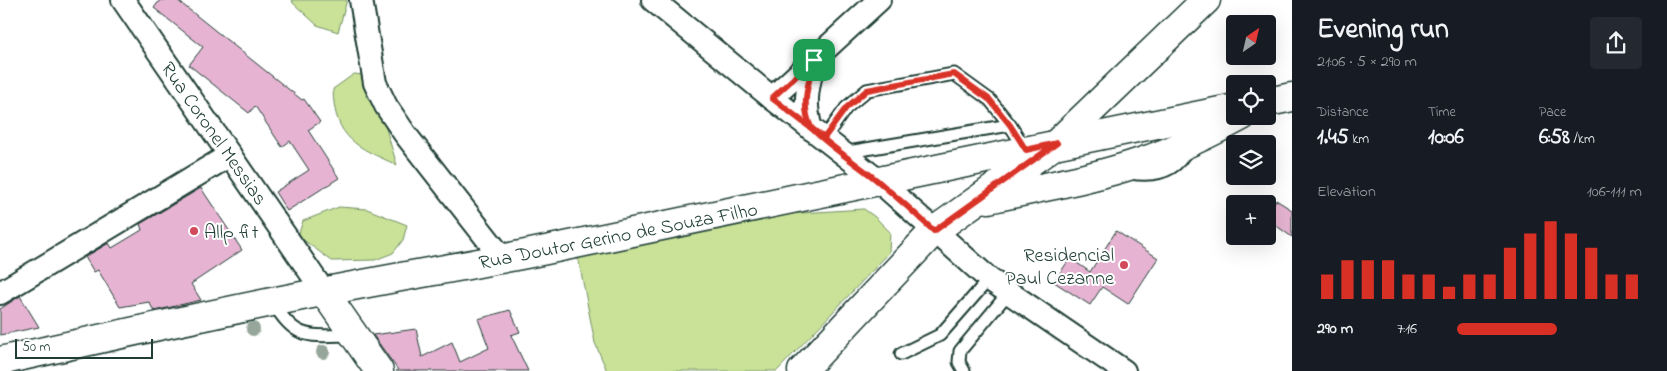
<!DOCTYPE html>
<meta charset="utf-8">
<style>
body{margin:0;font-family:"Indie Flower",sans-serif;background:#242831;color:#f1f3f6;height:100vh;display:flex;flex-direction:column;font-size:19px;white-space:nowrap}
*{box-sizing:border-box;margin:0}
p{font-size:16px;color:#9ea1a6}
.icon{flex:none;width:28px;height:28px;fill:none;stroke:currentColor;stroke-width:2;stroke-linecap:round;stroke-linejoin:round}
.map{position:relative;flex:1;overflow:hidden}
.drawer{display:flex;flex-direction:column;background:#171b24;width:375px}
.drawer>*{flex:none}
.needle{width:32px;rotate:34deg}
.tools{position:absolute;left:1226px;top:15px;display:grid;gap:10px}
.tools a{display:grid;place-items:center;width:50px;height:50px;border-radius:5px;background:#171b24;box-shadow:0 5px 20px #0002;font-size:25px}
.scale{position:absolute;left:15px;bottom:12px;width:138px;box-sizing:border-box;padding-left:5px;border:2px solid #1f3d34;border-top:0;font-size:14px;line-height:18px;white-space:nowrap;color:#1f3d34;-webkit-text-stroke:4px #fff;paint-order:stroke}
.pin{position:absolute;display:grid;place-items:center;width:42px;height:42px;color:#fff;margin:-21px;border-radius:10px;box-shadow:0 2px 8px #0006}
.round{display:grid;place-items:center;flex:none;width:52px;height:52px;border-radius:5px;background:#242831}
.overview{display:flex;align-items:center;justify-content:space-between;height:85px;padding:0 25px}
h1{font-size:28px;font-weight:700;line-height:38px}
.figures{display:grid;grid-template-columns:repeat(3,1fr);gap:8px;height:85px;padding:5px 25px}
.figures div{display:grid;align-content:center}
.figures b{font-size:21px;font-weight:700}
.figures small{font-size:14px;font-weight:400}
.figures p{font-size:14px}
.chart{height:140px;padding:10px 25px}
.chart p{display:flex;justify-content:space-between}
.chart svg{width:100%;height:90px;margin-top:5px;stroke:#d93025;stroke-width:6}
ul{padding:0 25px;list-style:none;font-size:16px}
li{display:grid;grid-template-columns:80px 60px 1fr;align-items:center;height:38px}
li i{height:12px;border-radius:6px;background:#d93025}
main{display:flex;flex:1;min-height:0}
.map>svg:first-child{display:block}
.green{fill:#c9e298;stroke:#749066}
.building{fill:#e6b4d2;stroke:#1f3d34}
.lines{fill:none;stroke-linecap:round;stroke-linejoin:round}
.lane-casing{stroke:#1f3d34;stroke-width:15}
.street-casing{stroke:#1f3d34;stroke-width:26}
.secondary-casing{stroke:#1f3d34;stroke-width:31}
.lane{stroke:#fff;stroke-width:11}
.street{stroke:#fff;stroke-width:22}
.secondary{stroke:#fff;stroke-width:28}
.tree{fill:#96a69a}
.route-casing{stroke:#fff;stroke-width:10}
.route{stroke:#d93025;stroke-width:6}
.poi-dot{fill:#d1495b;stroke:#fff;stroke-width:2}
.labels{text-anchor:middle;stroke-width:4;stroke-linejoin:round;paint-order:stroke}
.street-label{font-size:20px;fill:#1f3d34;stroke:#fff}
.poi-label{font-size:20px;fill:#1f3d34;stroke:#fff;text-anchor:start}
</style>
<main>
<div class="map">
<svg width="1292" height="371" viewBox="0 0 1292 371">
<rect width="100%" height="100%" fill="#fff"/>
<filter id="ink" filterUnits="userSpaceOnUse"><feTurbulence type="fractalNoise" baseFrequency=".02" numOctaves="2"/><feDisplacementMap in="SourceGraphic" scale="10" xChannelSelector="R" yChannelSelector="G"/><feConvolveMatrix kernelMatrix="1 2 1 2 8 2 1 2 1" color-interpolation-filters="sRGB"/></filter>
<g filter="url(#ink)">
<!-- green -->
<g class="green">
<path d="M292,0H347L338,32L317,25L293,3Z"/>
<path d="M354,74L363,75L383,119L397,165C357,147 334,139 333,89Z"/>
<path d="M339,207L367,209L407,225L403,240L393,253L375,260L332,261L298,236L303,221Z"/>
<path d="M864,209L875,217L890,232L889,253L777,371H607L595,343L577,252L754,216Z"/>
</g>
<!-- building -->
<g class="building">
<path d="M160,0H177L302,100L304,99L320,122L308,130L339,178L287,211L275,192L309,170L290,141L282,147L255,106L249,113L189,65L203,47L154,8Z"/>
<path d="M201,188L242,250L191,284L201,300L154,311L149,302L120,307L98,270L94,272L85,257L109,243L112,248L142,230L140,224Z"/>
<path d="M1276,200L1292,210V237L1268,220V213Z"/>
<path d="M1116,231L1158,258L1128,304L1102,287L1090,305L1054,282L1070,258L1090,272Z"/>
<path d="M20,296L39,327L0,335V309Z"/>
<path d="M510,310L520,332L511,335L528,371H396L398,370L373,335L416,329L422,357L452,342L460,362L489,348L478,319Z"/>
</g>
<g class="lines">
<!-- lane casing -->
<g class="lane-casing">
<g id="lane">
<path d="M824,139L846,108L867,90L954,74L990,100L1010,125L1026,150"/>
<path d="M842,153L1010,125"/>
<path d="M1130,173C1155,177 1176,173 1187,149"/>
<path d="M273,302C295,341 310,336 351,335"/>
<path d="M901,354L940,335L989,279"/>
<path d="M964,371L959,362L960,351L1009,292"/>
</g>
</g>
<!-- street casing -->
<g class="street-casing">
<g id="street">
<path d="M123,0L324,292"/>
<path d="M361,0L375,83L386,106L405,134L503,259"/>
<path d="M653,0L772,98L880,182L989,279L1124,371"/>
<path d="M772,98L879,0"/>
<path d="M811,129C803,101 808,87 814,60"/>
<path d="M0,293L230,155"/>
</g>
</g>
<!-- secondary casing -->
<g class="secondary-casing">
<g id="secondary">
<path d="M1268,102L1292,97"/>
<path d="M988,199C1038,188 1091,179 1141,162C1176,150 1209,134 1242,116"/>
<path d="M324,292L379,371"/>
<path d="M0,361C107,337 214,313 322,292C397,277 472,265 546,250C776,203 1005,154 1235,108"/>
<path d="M802,371L934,231L1057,143L1206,0"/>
</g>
</g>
<!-- lane -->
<use href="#lane" class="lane"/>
<!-- street -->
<use href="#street" class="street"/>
<!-- secondary -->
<use href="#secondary" class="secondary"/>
</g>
<!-- trees -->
<g class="tree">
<circle cx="253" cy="329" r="7"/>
<circle cx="323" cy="352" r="7"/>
</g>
</g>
<g class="lines" filter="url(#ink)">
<!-- route casing -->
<g class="route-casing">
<path id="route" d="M814,60C809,82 800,105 811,127C815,136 868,172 879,182C898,198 916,214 934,231L1057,143L1026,150L1010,125L990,100L954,74L867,90L846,108L824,138L772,98L814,60"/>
</g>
<!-- route -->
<use href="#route" class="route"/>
</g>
<!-- markers -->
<g class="poi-dot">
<circle cx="194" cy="231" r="5"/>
<circle cx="1124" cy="265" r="5"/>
</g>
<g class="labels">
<!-- street labels -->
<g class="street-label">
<text transform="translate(215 133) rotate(55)" y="7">Rua Coronel Messias</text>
<text transform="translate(618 235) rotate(-11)" y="7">Rua Doutor Gerino de Souza Filho</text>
</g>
<!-- poi labels -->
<g class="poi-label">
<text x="204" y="238">Allp fit</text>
<text x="1114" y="261" text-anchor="end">Residencial<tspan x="1114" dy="23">Paul Cezanne</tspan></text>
</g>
</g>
</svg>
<div class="tools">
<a><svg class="needle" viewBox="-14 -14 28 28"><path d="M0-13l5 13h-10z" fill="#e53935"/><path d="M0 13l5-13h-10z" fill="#9ea1a6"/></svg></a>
<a><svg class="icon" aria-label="locate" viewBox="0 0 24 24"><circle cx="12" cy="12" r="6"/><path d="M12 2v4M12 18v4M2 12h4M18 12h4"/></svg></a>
<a><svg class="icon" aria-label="layers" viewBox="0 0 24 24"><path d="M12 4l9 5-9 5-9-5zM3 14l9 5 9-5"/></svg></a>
<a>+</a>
</div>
<div class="scale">50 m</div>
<div class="pin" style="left:814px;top:60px;background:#1e9e55"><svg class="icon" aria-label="arrive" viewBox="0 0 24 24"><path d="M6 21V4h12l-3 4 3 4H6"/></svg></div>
</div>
<section class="drawer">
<div class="overview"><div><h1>Evening run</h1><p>21:06 · 5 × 290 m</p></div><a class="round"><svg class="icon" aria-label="share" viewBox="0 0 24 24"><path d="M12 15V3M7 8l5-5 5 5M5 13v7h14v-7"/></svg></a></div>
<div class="figures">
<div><p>Distance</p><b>1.45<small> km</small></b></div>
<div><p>Time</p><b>10:06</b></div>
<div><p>Pace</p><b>6:58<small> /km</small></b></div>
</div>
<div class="chart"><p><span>Elevation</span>106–111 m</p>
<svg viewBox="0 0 160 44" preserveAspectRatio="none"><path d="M5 44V32M15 44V25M25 44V25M35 44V25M45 44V32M55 44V32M65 44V38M75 44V32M85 44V32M95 44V19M105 44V12M115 44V6M125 44V12M135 44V19M145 44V32M155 44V32"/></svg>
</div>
<ul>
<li><b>290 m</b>7:16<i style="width:54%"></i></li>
</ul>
</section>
</main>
